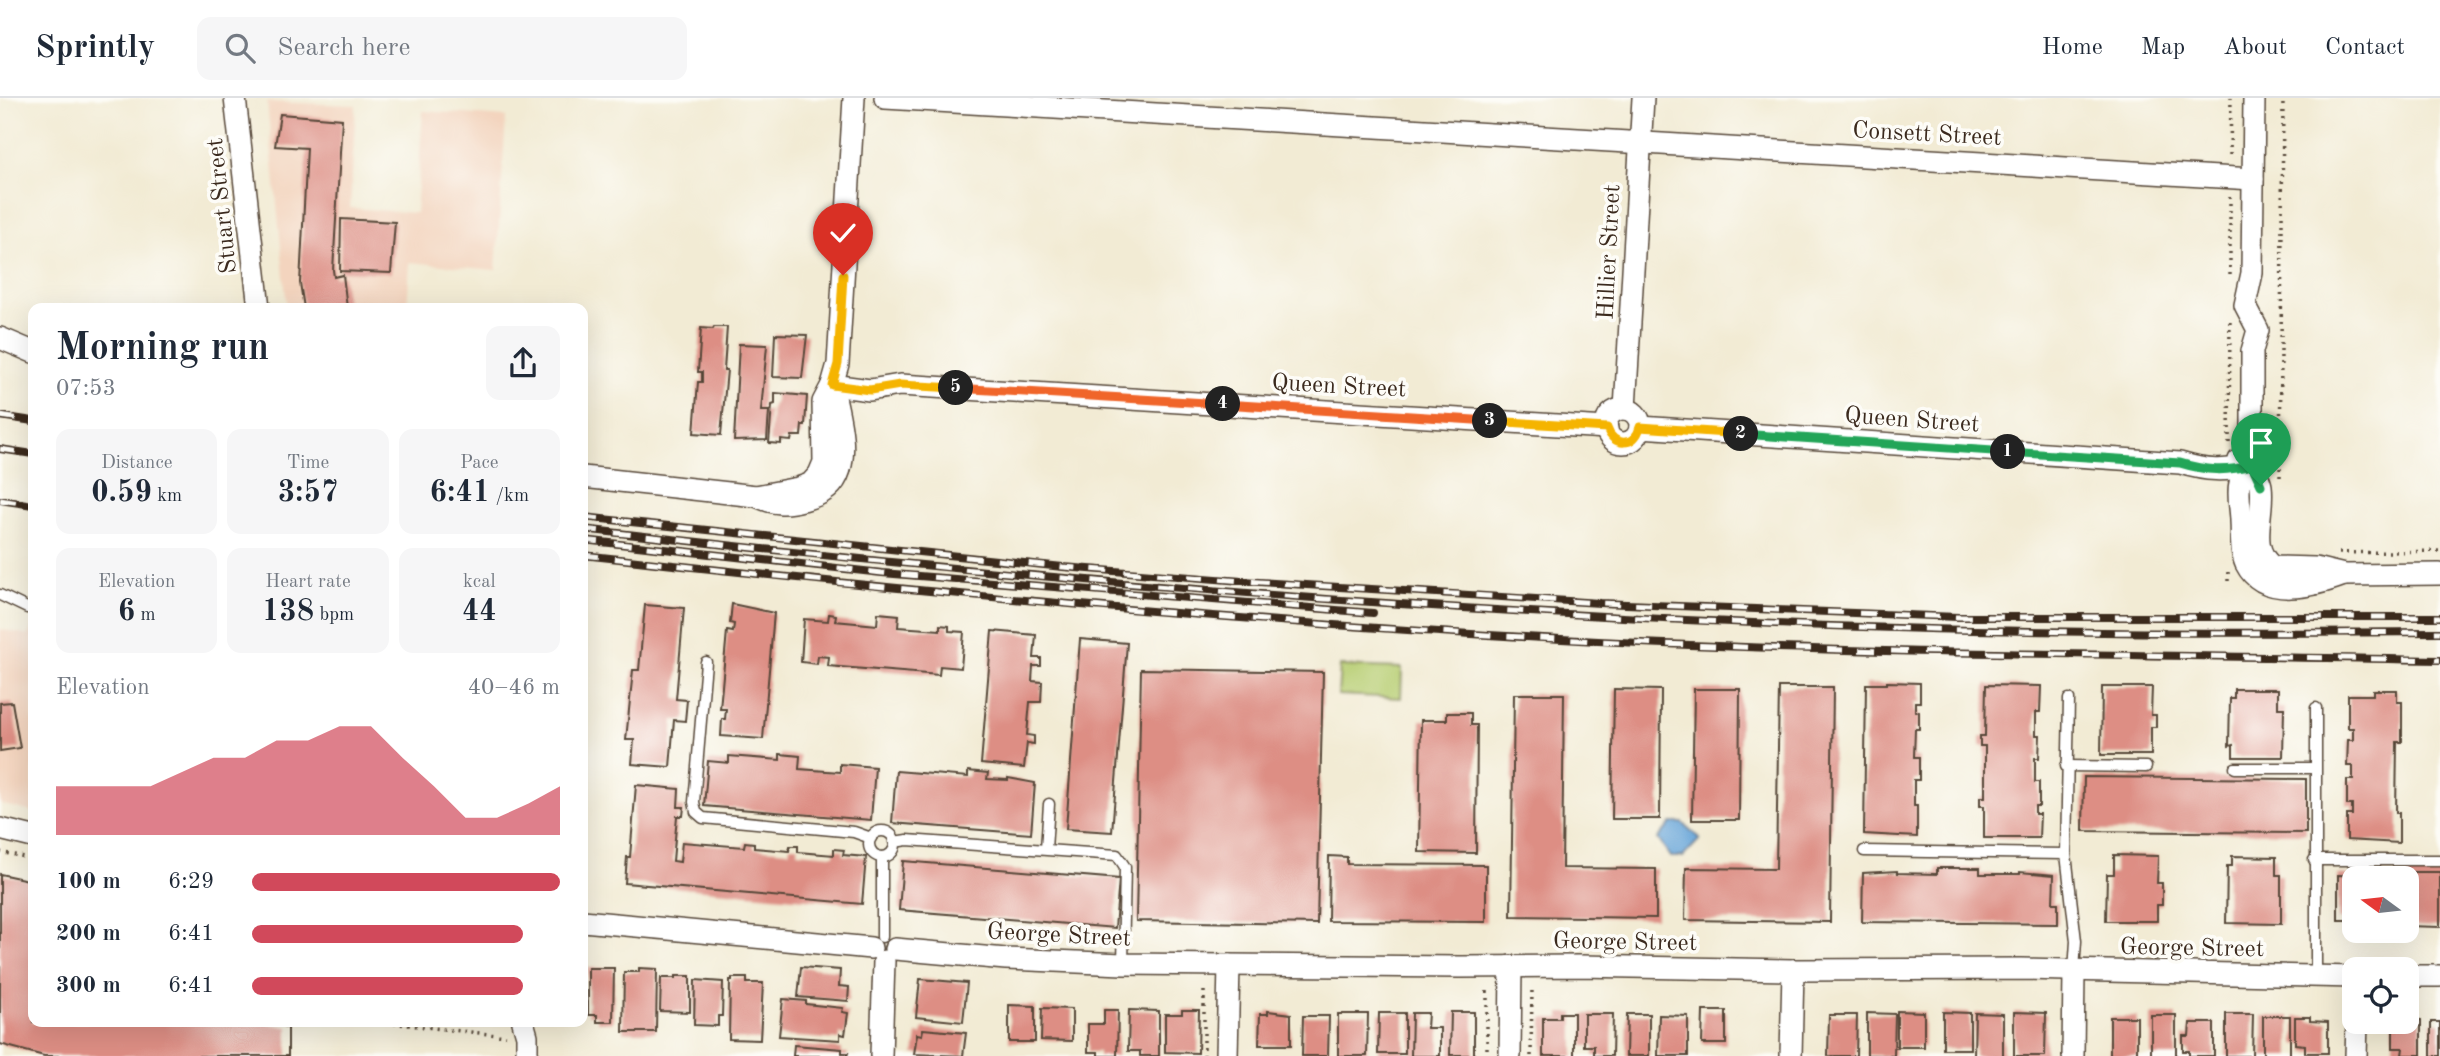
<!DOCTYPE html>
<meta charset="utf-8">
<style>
body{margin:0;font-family:"Old Standard TT",serif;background:#f6f6f7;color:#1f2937;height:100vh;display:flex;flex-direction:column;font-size:26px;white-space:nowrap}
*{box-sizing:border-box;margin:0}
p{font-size:23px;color:#747a83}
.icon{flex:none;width:38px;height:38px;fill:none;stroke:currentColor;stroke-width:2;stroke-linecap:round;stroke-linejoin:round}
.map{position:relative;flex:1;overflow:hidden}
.drawer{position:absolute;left:28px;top:205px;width:560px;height:724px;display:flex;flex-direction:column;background:#fff;border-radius:14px;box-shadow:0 7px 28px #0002}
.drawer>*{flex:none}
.needle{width:46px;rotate:285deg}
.fabs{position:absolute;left:2342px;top:768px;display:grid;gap:14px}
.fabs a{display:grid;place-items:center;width:77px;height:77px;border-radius:14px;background:#fff;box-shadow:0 7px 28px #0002;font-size:35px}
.pin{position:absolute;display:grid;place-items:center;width:60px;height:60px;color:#fff;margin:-72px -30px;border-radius:50% 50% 50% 0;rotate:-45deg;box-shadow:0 0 7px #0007}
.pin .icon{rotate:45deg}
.km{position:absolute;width:35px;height:35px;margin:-18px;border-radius:50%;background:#222;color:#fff;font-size:19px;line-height:35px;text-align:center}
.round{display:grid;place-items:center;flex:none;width:74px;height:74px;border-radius:14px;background:#f6f6f7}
.overview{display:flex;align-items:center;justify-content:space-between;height:119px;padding:0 28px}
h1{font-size:38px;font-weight:700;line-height:52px}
.stats{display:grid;grid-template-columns:repeat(3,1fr);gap:10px;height:119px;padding:7px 28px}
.stats div{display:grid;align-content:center;border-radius:14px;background:#f6f6f7;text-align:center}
.stats b{font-size:30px;font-weight:700}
.stats small{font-size:19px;font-weight:400}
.stats p{font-size:19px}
.chart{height:196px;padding:14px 28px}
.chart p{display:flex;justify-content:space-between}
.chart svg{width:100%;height:126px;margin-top:7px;fill:#d1495b;opacity:.7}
ul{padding:0 28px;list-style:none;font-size:23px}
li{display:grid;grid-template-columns:112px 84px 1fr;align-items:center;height:52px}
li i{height:18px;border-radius:9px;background:#d1495b}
header{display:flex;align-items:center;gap:42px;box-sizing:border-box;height:98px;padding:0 35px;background:#fff;border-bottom:2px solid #e0e1e3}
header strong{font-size:33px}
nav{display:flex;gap:38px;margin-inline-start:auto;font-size:24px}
.search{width:490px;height:63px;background:#f6f6f7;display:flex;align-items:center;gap:18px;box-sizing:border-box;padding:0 24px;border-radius:14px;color:#747a83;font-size:26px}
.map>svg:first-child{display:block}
.built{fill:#f3d4be}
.pitch{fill:#b7ce72;stroke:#797c48;stroke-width:2}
.water{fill:#66a4d8;stroke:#50677b;stroke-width:2}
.building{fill:#dd8e84}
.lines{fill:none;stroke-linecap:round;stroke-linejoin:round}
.lane-casing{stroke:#564739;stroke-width:13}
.street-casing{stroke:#564739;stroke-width:24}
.path{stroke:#564739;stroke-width:3.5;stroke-dasharray:2 5;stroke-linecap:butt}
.lane{stroke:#fff;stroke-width:10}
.street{stroke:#fff;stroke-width:21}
.rail-casing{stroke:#3b2a1e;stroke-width:8}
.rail{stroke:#fdfcf7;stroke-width:5;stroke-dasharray:16;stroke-linecap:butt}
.split-1-casing{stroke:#fff;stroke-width:14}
.split-2-casing{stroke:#fff;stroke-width:14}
.split-3-casing{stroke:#fff;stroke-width:14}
.split-4-casing{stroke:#fff;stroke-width:14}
.split-5-casing{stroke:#fff;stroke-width:14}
.split-6-casing{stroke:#fff;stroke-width:14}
.split-1{stroke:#22a559;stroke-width:9}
.split-2{stroke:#22a559;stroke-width:9}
.split-3{stroke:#f5b400;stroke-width:9}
.split-4{stroke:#f0652b;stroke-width:9}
.split-5{stroke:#f0652b;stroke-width:9}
.split-6{stroke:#f5b400;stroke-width:9}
.labels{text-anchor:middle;stroke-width:7;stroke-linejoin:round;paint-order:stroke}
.street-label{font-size:24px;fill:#3b2a1e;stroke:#fdfcf7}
</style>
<header>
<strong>Sprintly</strong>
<div class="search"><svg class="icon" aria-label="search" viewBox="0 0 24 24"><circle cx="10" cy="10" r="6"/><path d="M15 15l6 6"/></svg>Search here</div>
<nav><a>Home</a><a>Map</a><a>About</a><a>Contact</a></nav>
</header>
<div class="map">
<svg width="2440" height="958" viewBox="0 0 2440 958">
<rect width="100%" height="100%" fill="#fdfcf7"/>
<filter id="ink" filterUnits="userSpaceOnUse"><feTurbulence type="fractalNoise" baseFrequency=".0143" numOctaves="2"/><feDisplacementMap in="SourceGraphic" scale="14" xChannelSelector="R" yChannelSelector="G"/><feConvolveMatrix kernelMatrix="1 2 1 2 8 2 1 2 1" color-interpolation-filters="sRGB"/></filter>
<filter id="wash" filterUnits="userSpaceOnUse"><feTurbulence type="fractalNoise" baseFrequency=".00686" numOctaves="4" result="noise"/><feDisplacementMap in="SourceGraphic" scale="28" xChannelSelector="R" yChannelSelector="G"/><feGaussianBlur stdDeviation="1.57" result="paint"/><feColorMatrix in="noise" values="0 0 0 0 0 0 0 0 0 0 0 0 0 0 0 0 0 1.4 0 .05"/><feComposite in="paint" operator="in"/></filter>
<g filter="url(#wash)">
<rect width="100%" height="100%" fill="#f2ebd4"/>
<!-- built -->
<g class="built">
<path d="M267,4L356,7L350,110L416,115L423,13L506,19L496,172L410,164L407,210H287Z"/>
<path d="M33,527V714L0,706V531L28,537Z"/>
</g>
<!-- pitch -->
<path class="pitch" d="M1340,568L1402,570L1401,600L1338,597Z"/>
<!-- water -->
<path class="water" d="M1671,725H1683L1700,741L1683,759H1671L1658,741Z"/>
<g id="blocks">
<!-- building -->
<g class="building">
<path d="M280,16L342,21L333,172L334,179L343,177L347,210H304L300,185L307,50L275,48Z"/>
<path d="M341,121L395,124L391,175L340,173Z"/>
<path d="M714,229H727L724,272H727L721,337L694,335L698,284H702V274H698L701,230L713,231Z"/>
<path d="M775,236L807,237L802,280L773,279Z"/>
<path d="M739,246L767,247L761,313H769L767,342L734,343Z"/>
<path d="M775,295L807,298L805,327H802L801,338H792L791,343L781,342V346L769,345L772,307L775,306Z"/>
<path d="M732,506L774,515L763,641L721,638L722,621H725L726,611H720L727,533L733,534L734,526L730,525Z"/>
<path d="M645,507L684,510L676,601L687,602L685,623L674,622L670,669L632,666L634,642H626L633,572H639Z"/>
<path d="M878,515L899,517L898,529L940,532V527L949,528V533L964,534L961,570L940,568L939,577L828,568L829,559L818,558L817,566L801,564L804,521L828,523L829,516L836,517L835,523L877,527Z"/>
<path d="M992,533L1036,537L1034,560H1041V568H1033L1032,583L1042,584L1041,604H1030L1027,637L1034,638V646L1027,645L1024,670L981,666Z"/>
<path d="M1080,541L1127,545L1112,734L1066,731Z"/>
<path d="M1141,571L1323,574L1317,826L1136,823Z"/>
<path d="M1887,584L1920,585V604H1915V613L1919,614V631H1915L1914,659H1919V682H1914V708H1917V739L1864,736L1866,586H1887Z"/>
<path d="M1986,587L2041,588L2040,614H2036V637H2040L2039,660H2035V684H2039V708H2035V716H2040L2039,740H1984V708H1980V699H1985V648H1980V638H1985Z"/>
<path d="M1779,589H1833L1830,824L1685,822L1686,770L1776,771Z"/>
<path d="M2102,589H2152L2151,617H2156V629H2151V657H2101Z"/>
<path d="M1614,591L1661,592L1660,721H1612Z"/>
<path d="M1694,591H1740L1739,722H1692Z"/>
<path d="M2234,591H2278V610H2284L2283,659H2233V647L2229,648L2230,600H2234Z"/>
<path d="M2373,592H2397V604H2402V644H2397L2396,715H2399V745L2347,742V717H2352V707H2347V682H2353V668H2347L2348,642H2353V630H2348V597H2373Z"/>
<path d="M1514,596H1564L1562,770L1656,771V820L1511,818Z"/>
<path d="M12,604L20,650L0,653V605Z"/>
<path d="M1447,615H1471V627H1477L1476,755L1419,754L1421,622H1447Z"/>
<path d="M780,656L800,658L799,671L840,674V666L875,669L871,722L704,708L708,663L729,665V658L780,662Z"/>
<path d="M896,673L968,679V673L988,675L987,681L1008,682V680L1035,685L1031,736L892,725Z"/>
<path d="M2084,679L2306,681V735L2083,733Z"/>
<path d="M636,687L679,691L678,709H684L683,718H677L673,763L680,764L682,744L744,749L745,744L754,745V750L789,753L790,748H798V754L834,757V751L844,752L843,757L866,759L862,806L625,785L627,759H630Z"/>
<path d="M2114,757L2158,758L2157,785H2162V807H2157V823H2106L2107,776H2114Z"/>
<path d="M1329,758L1347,759V766L1486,767V824L1328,823Z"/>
<path d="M2232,758L2276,759V777H2281V826L2226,825L2227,768H2232Z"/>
<path d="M903,763L1119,781L1115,830L899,812Z"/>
<path d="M1937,770H1980V776H2020V774L2054,777L2053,805H2058V826L1862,824L1863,775L1897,773V775L1937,776Z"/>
<path d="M2406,774H2440V829L2406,828V780H2354V822H2338V777L2406,778Z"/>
<path d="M0,776L33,783V924H260L288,929V958H44L0,946Z"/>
<path d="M801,869L840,872L839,888L849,889L848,903L798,899Z"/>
<path d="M588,870H614L613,924H597V917H588Z"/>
<path d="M639,870L657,871L656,934H623L624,874H639Z"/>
<path d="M676,878H690V914L660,913L661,880H676Z"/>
<path d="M732,880H747V885H763L760,942L729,941L730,882H732Z"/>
<path d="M920,881L967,885L963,924L916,919Z"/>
<path d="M695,882L723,884L722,918H718V928L694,927Z"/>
<path d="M783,901L806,903V906L843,910L842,914L848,915L845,937L840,936V942L779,938Z"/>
<path d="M1009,907L1035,908V944H1009Z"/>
<path d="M1042,910L1072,911V943L1041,942Z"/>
<path d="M1104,912H1118L1117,958H1098V954H1088V926H1104Z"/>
<path d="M1129,912L1159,913V958H1140V953H1128Z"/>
<path d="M1182,912H1199L1198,955L1165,954V916H1182Z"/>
<path d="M1268,913L1291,916V947H1259L1260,916H1268Z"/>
<path d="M1703,913H1726V946H1702Z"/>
<path d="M1897,913L1924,914V949H1897Z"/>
<path d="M1451,914H1474V957H1450Z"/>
<path d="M1943,914L1970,915V951H1943Z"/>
<path d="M2014,914L2046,915L2045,958H2014Z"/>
<path d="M1379,915H1405V956H1378Z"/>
<path d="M1412,915H1428L1427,930H1440V958H1411Z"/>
<path d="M1560,915H1574V958H1543V920H1560Z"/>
<path d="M1867,915L1895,916L1894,958L1867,957Z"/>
<path d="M1975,915L2003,916V958H1974Z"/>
<path d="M1338,916H1368L1367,958H1338Z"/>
<path d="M1584,916H1613L1612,958H1594V948H1584Z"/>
<path d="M1627,916H1649V958H1626Z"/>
<path d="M2226,916H2253L2252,958H2226Z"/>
<path d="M1659,917L1688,918V958H1658Z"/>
<path d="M1829,917H1857L1856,958H1828Z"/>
<rect x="2151" y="917" width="25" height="41"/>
<path d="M1303,918H1329L1328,958H1302Z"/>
<rect x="2263" y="918" width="27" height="40"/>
<rect x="2110" y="919" width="27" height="39"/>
<path d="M2295,919H2310V923L2328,924V955H2305V947L2295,946Z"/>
<path d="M2406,921L2421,922V957H2402L2403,950H2393V924H2406Z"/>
<rect x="2431" y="924" width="9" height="34"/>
<path d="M2190,925H2214V958H2189V953H2183V938H2189Z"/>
<path d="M923,931L966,935L963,958L914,956L917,936L922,937Z"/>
<path d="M794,947L842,951V955H848L847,958H793Z"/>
</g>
</g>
</g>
<g filter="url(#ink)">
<use href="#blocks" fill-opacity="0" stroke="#564739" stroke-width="2"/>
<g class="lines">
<!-- lane casing -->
<g class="lane-casing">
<g id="lane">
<path d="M0,497L27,510"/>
<path d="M706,564L694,704L696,714L703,720L854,734L871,740"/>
<path d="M2069,601L2066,756L2076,843L2074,873"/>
<path d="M2316,610V879"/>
<path d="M2066,668L2146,669"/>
<path d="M2235,670H2314"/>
<circle cx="882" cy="746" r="13"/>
<path d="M894,744L907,742L1117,757L1125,769L1123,866"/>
<path d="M1046,751L1049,706"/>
<path d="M1864,753L2066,756"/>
<path d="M882,759V839"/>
<path d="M2314,762H2440"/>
</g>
</g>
<!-- street casing -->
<g class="street-casing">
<g id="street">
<path d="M235,0L259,210"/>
<path d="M885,0L2253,81"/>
<path d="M0,240L33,254"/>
<path d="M832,287L870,292L900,287L1607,330"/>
<path d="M1625,311L1643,0"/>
<circle cx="1623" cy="328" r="17"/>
<path d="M1640,329L2180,365C2207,373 2224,374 2252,367"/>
<path d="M2239,362L2252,367C2255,374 2260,381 2261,388C2265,416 2247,450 2273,469L2315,470L2344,477L2440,476"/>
<path d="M2252,367V253L2258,232L2245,207L2252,175L2254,0"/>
<path d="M2252,367C2249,372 2242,380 2240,385C2237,396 2241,412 2241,423C2242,437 2240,453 2246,466C2264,502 2315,488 2344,477"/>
<path d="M583,379L756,398C773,406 785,407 803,402C809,400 818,398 823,394C856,374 839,317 832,287"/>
<path d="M756,398L798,390L810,386L819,376L824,364L823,304L832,287L838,266L854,0"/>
<path d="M0,731L33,739"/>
<path d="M583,823L871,850"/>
<path d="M895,851L1006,861L1123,866L1460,869L1580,868L1793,872L2021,871L2354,879"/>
<path d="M2406,878H2440"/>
<path d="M523,924L527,938V958"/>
<path d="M881,958L884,863"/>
<path d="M1227,958L1229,867"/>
<path d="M1510,958L1511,868"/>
<path d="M1791,958L1793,872"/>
<path d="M2073,958L2074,873"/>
<path d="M2356,958L2357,924"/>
</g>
</g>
<!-- path -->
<g class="path">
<path d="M2230,57L2231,0"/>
<path d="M2230,177V99"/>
<path d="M2229,345L2230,220"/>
<path d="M2280,379L2283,0"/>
<path d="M2339,455L2440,453"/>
<path d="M2228,483V472"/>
<path d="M0,754L33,761"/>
<path d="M380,924L506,938"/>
<path d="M1204,958V889"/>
<path d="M1487,958V890"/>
<path d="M1531,958L1532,890"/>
</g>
<!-- lane -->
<use href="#lane" class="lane"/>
<!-- street -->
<use href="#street" class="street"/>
<!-- rail casing -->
<g class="rail-casing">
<g id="rail">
<path d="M0,318L33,323"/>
<path d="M0,351L33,356"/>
<path d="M0,402L33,407"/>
<path d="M583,419L1063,469L1242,483L1600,505L1958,519H2440"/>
<path d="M583,431C979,477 1377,510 1776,526C1997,535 2219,536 2440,534"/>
<path d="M583,442L882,475L1373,515"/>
<path d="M583,457C920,495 1259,526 1598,543C1879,557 2160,556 2440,562"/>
</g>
</g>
<!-- rail -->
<use href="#rail" class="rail"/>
</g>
</g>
<g class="lines" filter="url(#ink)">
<!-- split-1 casing -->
<g class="split-1-casing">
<path id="split-1" d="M2008,354L2180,365C2206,373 2226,374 2252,367L2261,387"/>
</g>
<!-- split-2 casing -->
<g class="split-2-casing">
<path id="split-2" d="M1741,336L2008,354"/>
</g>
<!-- split-3 casing -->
<g class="split-3-casing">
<path id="split-3" d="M1490,323L1607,330C1613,349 1635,349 1640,329L1741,336"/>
</g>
<!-- split-4 casing -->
<g class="split-4-casing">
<path id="split-4" d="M1223,306L1490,323"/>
</g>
<!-- split-5 casing -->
<g class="split-5-casing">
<path id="split-5" d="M956,290L1223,306"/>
</g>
<!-- split-6 casing -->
<g class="split-6-casing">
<path id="split-6" d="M843,177L838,266L832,287L870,292L900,287L956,290"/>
</g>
<!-- split-1 -->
<use href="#split-1" class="split-1"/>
<!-- split-2 -->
<use href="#split-2" class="split-2"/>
<!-- split-3 -->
<use href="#split-3" class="split-3"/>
<!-- split-4 -->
<use href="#split-4" class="split-4"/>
<!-- split-5 -->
<use href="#split-5" class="split-5"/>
<!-- split-6 -->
<use href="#split-6" class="split-6"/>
</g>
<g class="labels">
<!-- street labels -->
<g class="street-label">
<text transform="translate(1927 35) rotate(3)" y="8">Consett Street</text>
<text transform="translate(221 108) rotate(-96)" y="8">Stuart Street</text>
<text transform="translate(1608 154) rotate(-87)" y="8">Hillier Street</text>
<text transform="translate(1339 287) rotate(3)" y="8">Queen Street</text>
<text transform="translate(1912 321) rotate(4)" y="8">Queen Street</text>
<text transform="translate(1059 836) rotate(3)" y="8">George Street</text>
<text transform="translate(1625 843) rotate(1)" y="8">George Street</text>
<text transform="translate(2192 849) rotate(1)" y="8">George Street</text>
</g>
</g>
</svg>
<div class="fabs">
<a><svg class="needle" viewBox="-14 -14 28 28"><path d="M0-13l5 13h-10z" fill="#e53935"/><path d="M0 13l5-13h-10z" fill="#747a83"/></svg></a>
<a><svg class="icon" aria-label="locate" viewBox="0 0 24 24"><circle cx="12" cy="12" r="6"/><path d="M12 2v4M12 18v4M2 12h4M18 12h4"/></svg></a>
</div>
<div class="pin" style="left:2261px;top:387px;background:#1e9e55"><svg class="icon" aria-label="arrive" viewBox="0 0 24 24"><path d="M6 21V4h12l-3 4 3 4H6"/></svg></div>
<div class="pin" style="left:843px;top:177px;background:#d93025"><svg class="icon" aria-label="check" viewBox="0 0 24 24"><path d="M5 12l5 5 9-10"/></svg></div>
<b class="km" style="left:2008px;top:354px">1</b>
<b class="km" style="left:1741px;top:336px">2</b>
<b class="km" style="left:1490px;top:323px">3</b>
<b class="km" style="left:1223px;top:306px">4</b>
<b class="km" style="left:956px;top:290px">5</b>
<section class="drawer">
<div class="overview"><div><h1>Morning run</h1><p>07:53</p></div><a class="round"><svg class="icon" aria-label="share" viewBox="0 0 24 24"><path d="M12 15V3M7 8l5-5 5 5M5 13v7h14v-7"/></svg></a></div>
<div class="stats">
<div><p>Distance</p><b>0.59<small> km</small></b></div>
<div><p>Time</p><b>3:57</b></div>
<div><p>Pace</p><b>6:41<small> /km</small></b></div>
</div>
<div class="stats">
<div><p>Elevation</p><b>6<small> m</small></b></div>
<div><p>Heart rate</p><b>138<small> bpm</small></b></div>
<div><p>kcal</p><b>44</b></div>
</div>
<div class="chart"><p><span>Elevation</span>40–46 m</p>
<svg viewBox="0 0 160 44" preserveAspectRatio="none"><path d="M0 44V27L10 27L20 27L30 27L40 22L50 17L60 17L70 11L80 11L90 6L100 6L110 17L120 27L130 38L140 38L150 33L160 27V44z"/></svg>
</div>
<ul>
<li><b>100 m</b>6:29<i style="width:100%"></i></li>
<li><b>200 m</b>6:41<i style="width:88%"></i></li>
<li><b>300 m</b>6:41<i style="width:88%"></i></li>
</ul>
</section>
</div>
